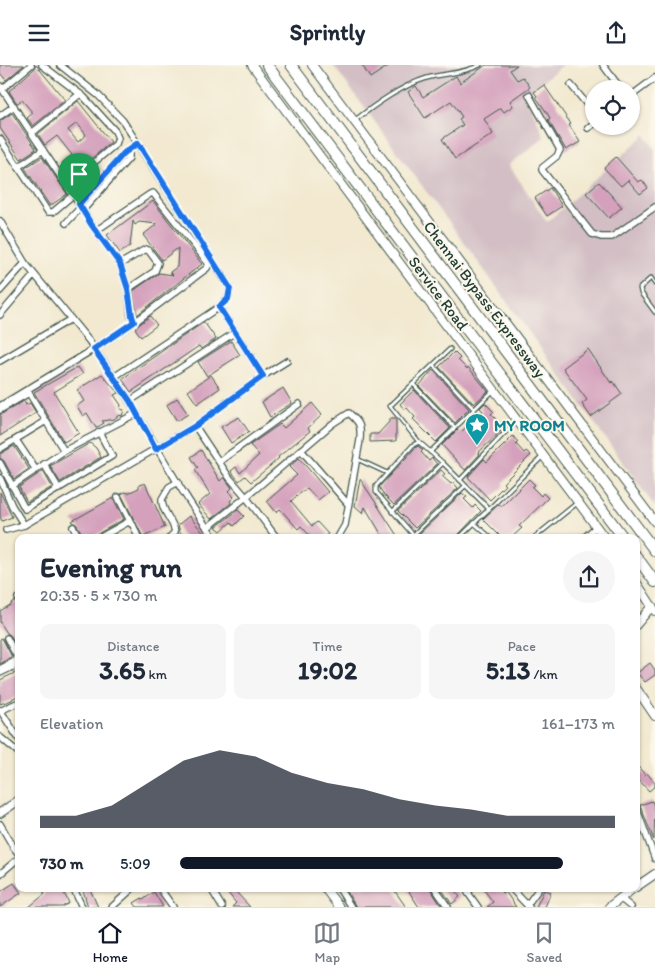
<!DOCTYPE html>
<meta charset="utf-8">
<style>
body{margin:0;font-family:Itim,sans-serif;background:#f6f6f7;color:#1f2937;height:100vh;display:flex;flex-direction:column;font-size:19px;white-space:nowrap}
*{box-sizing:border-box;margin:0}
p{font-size:16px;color:#747a83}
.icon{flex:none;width:28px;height:28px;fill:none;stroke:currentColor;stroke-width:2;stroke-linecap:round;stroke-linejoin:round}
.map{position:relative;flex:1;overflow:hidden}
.details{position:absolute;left:15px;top:469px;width:625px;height:358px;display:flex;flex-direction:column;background:#fff;border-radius:10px;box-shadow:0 1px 4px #0004}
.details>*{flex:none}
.fabs{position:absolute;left:585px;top:15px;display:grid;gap:10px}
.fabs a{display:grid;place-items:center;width:55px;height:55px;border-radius:50%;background:#fff;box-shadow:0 1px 4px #0004;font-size:25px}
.pin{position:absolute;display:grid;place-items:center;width:42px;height:42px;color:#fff;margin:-51px -21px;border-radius:50% 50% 50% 0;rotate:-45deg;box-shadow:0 0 5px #0007}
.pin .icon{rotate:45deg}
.round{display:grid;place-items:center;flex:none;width:52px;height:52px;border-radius:26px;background:#f6f6f7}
.headline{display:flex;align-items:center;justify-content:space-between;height:85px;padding:0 25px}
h1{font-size:28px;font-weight:700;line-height:38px}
.metrics{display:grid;grid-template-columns:repeat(3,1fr);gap:8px;height:85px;padding:5px 25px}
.metrics div{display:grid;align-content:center;border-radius:10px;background:#f6f6f7;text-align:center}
.metrics b{font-size:25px;font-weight:700}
.metrics small{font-size:14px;font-weight:400}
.metrics p{font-size:14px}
.chart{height:140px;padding:10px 25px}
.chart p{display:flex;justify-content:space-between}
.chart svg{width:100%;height:90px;margin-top:5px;fill:#111827;opacity:.7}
ul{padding:0 25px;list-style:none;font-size:16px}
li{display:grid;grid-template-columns:80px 60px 1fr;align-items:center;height:38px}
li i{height:12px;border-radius:6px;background:#111827}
header{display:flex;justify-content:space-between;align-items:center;height:65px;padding:0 25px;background:#fff;font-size:22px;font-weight:700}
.dock{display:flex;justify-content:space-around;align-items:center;height:70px;border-top:1px solid #e0e1e3;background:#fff;font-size:14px;color:#747a83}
.dock a{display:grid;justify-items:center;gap:2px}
.dock .selected{color:#111827}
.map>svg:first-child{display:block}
.industrial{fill:#d2bec4}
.building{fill:#d4a0bc;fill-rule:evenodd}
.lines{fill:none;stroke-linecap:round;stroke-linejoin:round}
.service-casing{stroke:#3f574b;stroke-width:5.5}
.minor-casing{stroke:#3f574b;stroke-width:8}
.tertiary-casing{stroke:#3f574b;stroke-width:10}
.trunk-casing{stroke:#3f574b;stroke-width:12}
.service{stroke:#fff;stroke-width:3}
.minor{stroke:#fff;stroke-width:5.5}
.tertiary{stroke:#fff;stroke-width:8}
.trunk{stroke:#fff;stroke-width:10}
.route-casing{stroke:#fff;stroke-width:10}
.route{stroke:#1a73e8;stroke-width:6}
.labels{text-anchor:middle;stroke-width:4;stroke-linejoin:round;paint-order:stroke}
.street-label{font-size:16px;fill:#1f3d34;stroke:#fbf7ec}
.culture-label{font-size:16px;font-weight:bold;fill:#0d838f;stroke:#fbf7ec;text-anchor:start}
</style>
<header><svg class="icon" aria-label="menu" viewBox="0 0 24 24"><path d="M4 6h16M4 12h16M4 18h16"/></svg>Sprintly<svg class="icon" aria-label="share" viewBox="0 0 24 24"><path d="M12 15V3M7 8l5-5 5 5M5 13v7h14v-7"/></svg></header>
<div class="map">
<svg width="655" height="842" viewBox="0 0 655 842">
<rect width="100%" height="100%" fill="#fbf7ec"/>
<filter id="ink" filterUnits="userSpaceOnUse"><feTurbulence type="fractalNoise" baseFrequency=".02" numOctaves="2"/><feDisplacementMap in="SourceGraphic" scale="10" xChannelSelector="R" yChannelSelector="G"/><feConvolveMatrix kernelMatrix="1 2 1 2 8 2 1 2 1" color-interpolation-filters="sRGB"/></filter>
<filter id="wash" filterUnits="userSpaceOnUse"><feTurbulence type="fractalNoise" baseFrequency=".0096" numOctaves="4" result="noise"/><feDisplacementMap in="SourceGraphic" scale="20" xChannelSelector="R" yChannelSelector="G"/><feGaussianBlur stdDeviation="1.12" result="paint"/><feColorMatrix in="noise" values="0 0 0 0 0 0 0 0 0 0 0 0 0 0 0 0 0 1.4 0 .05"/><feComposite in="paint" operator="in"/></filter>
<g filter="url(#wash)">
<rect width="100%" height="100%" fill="#f2e9d0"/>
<!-- industrial -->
<path class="industrial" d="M333,0H563L526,29L544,72L509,100L547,157L645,70L655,85V442L485,206Z"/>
<g id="blocks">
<!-- building -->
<g class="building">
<path d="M0,0H24L6,15L0,8Z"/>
<path d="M36,0L65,35L33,61L27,53L33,48L22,35L18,38L16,37L9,26L34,4Z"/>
<path d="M362,0H390L370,13Z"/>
<path d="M486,0H517L510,5L517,15L523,12L530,22L510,36L513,41L504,47L501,43L484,54L493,69L455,94L442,74L463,60L459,54L462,52L454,40L451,36L425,53L408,27L416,21L423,32L456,11L460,18Z"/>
<path d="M544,20L571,59L569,60L580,77L566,85L548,55L550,53L547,48L536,32L537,31L534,27Z"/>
<path d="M78,36L111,77L72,110L62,98L72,90L57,71L45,80L38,69ZM77,58L86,70L78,77L68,65Z"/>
<path d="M12,48L36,84L21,94L0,63V56Z"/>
<path d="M42,92L67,129L50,141L25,103Z"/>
<path d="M616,92L638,117L642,115L648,123L640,129L628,115L621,121L604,103Z"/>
<path d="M599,117L622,142L609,153L586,128Z"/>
<path d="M550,123L562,141L547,151L535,133Z"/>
<path d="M153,136L202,199L137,250L133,226L159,208L173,210L170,207L177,202L178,183L162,195L143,170L157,159L139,157L135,160L133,156L130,181L120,188L107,170Z"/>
<path d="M150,251L157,260L141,272L135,263Z"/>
<path d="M204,257L216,274L201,284L199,281L131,327L122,314Z"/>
<path d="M231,276L240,290L207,311L198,297Z"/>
<path d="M588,284L611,318L613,316L622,329L591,352L582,339L587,335L563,303Z"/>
<path d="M454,287L460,293L458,295L467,304L468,302L488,326L474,339L439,302Z"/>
<path d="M78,302L83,309L54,327L79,368L64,377L34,327Z"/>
<path d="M433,305L469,344L455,358L419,321Z"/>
<path d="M102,309L118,328L114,330L121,340L120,344L124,345L122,351L119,350L114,354L102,356L104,358L96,363L87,348L83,351L77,341L84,336L77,325Z"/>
<path d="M211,310L220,323L197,339L188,326Z"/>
<path d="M283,323L292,338L270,352L262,337Z"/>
<path d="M414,325L450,363L436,377L413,354L415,352L407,343L404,344L400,339Z"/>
<path d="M177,333L188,349L177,356L167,340Z"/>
<path d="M24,336L26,340L30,338L36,348L0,371V350Z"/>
<path d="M312,338L322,350L308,363L310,366L278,392L279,393L270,401L251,417L245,411L239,416L231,406L236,402L240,408L259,390L250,380L280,359L284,363Z"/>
<path d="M485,338L494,347L491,349L500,358L502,356L507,360L478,388L480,389L465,405L442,380L457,365L460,368L483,346L480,343Z"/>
<path d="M239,352L249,367L231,378L221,362Z"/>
<path d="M389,354H396V376L370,377V369H378L389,357Z"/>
<path d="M513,371L518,377L516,379L524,388L526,386L531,390L503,418L505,420L490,435L468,412L484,394L487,397Z"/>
<path d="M90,378L96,383L101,392L60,417L50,401Z"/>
<path d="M14,381L29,404L14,414L4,396L0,393V389Z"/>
<path d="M418,381L423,385L421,387L429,396L432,393L437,399L394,440L384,430L379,422L415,383Z"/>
<path d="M201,385L220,416L224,412L232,423L229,426L234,432L230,436L231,438L211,454L198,439L210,429L195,405L198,403L191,392Z"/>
<path d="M299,393L328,427L318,435L307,423L291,436L312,461L317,457L328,469L324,472H311L301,461L298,464L280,444L276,447L267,436L297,410L289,402Z"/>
<path d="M441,405L445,409L442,411L451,419L453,417L458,423L415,463L398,446Z"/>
<path d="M43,406L52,422L27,437L19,422Z"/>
<path d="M360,414L372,432L398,472H383L365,442L363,448L355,441Z"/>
<path d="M529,414L535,420L532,422L541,431L543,428L548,433L519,461L522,463L512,472H501L483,454L499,439L502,441Z"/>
<path d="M145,418L165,462L143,472L121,429L125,427L128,428L139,423V420Z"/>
<path d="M0,427L12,452L2,456L0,452Z"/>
<path d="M462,428L467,432L464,434L473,443L475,440L481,446L458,470L457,472H423L419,469Z"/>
<path d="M113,433L124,454L92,472H84L77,460L72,456Z"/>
<path d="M238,445L244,451L234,461L231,457L221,466L216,462Z"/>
<path d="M189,451L207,472H184L180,467L178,460Z"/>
<path d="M14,536L19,541V585L11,571L7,568L0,557V546L12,539L11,538Z"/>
<path d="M2,573L12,592L0,599V574Z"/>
<path d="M650,598L655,605V610L645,617L637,608Z"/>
<path d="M19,606V630L12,634V635L0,639V615Z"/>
<path d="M636,699L645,710L647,708L655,718V721L649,726L636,712Z"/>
<path d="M652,736L655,745L654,775L640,740Z"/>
<path d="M14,818L21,828L0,842V827Z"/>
<path d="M40,822H61L69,838L62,842H29L45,829Z"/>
<path d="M82,822H89L98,842H88Z"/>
<path d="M223,822H242L236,827L250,842H232L236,838Z"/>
<path d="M344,822H392L406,842H356Z"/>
<path d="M406,822H429L442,842H419Z"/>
<path d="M440,822H452L460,832L452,839Z"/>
<path d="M487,822H498L502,828L505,826L516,842H487L493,837L484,825Z"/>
<path d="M544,825L551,827L545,842H536Z"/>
<path d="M154,827L163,842H137L134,838L142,833L143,835Z"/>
</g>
</g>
</g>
<g filter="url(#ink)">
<use href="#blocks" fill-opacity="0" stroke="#3f574b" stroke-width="1"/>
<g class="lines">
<!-- service casing -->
<g class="service-casing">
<g id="service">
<path d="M354,56C376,39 401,21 427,13C445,8 463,9 480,0"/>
<path d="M655,219L651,213L640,223L641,228L655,247"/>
<path d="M433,300L450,284"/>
<path d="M413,319L390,341L419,377"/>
<path d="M455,363L413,319L433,300L474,344"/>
<path d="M430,387L492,327"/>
<path d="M357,394L387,408"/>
<path d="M460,415L516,356"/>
<path d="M392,447L443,398L489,444L543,391"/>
<path d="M474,458L490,472"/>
<path d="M413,470L465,421"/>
<path d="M415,472L376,427V421L413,380L419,377L443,398"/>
<path d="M460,472L489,444"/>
<path d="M535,472L577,438"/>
</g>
</g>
<!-- minor casing -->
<g class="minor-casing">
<g id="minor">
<path d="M42,0L84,32L115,66L118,73L116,79L67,120"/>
<path d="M60,0L98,30L123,56L230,223L228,233L219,242L114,312C149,365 176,422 214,472"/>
<path d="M603,0L621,24"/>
<path d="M571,20L594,48"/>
<path d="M0,21L83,145L91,159L120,199L128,224L131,251L135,257L94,284L0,341"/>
<path d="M2,24L31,0"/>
<path d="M529,30L560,85L557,91L542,103V105L592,169L601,172H612L655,142"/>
<path d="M631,31L655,13"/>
<path d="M0,51L14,41"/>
<path d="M588,63L594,59"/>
<path d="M32,68L80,29"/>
<path d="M0,74L48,147H53L73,130"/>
<path d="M18,102L43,85"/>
<path d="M79,139L124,89L129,86V93L83,145"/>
<path d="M0,156L25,198L89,276L114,312"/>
<path d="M66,158L81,142"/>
<path d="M97,165L150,129L153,128L209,199L207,203L135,257"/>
<path d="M120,199L146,184L149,186L158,198L155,206L128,224"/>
<path d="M0,226L25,198"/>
<path d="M0,250L34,210"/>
<path d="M0,296L71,254"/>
<path d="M263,311L287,296"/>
<path d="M130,336L234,268"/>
<path d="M0,345L29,328L46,356"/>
<path d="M195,361L229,412L246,432L332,359L349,348C360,358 361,360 360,375L345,460L338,472"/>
<path d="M16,375L36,405"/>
<path d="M0,384L46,356L64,386"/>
<path d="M301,385L348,439"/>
<path d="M220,396L299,339"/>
<path d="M0,398L25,444L112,391L99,367"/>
<path d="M44,399L59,424"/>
<path d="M0,413L12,441L24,460L195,361L263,311L219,242"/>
<path d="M12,421L64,386L137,348"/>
<path d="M118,432L131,458"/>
<path d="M73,462L79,472"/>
<path d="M207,463L246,432L276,472"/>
<path d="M6,465L24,460"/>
<path d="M101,472L128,457L133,460L138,472"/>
<path d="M170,472L175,467C173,455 161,446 162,434L169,422L178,417"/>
<path d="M585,472L596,462"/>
<path d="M18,533L19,535"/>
<path d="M7,573L18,594"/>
<path d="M0,604L19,594"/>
<path d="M0,608L19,599"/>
<path d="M0,645L19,674"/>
<path d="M0,646L19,637"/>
<path d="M0,672L19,688"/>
<path d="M636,742L655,794"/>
<path d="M0,759L14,783L19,789"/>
<path d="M0,809L19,793"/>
<path d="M73,822L82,842"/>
<path d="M159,822L173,842"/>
<path d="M210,822L222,842"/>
<path d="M338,822L351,842"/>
<path d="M434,822L448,842"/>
<path d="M472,822L468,828L478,842"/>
<path d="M510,822L527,840"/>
<path d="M620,833L631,842"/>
<path d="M112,842L134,822"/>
<path d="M529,842L527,840L540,822"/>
</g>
</g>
<!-- tertiary casing -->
<g class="tertiary-casing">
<g id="tertiary">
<path d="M252,0L604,472"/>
<path d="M312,0L655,457"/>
<path d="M636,517L655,546"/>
<path d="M636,560L652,541"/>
<path d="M636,623L655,651"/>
<path d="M0,748L19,735"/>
<path d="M324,822L339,842"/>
<path d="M636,822L655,809"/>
<path d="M609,842L635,822"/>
</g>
</g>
<!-- trunk casing -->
<g class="trunk-casing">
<g id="trunk">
<path d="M267,0L623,472"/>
<path d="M291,0L655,486"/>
<path d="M636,491L655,517"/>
</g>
</g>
<!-- service -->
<use href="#service" class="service"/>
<!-- minor -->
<use href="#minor" class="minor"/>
<!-- tertiary -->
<use href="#tertiary" class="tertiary"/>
<!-- trunk -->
<use href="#trunk" class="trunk"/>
</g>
</g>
<g class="lines" filter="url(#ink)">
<!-- route casing -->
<g class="route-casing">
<path id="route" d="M138,78L230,223L228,234L219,242L263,311L195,361L156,384L130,336L94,284L134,257L132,251L128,224L120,199L91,159L79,139L124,88Z"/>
</g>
<!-- route -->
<use href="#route" class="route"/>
</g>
<!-- icons -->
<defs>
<g id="sight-pin" transform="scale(1.25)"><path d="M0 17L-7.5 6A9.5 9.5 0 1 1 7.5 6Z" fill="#0f9aa8" stroke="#fbf7ec"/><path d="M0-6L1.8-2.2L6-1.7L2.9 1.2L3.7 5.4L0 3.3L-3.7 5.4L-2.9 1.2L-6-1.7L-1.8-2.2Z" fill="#fff"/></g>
</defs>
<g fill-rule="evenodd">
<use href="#sight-pin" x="477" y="360"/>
</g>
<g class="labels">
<!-- street labels -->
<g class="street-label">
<text transform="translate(439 228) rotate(53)" y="6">Service Road</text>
<text transform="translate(485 234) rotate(53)" y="6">Chennai Bypass Expressway</text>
</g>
<!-- culture labels -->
<g class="culture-label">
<text x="494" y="366">MY ROOM</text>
</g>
</g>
</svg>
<div class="fabs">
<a><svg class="icon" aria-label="locate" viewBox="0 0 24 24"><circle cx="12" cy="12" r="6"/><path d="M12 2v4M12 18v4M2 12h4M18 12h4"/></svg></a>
</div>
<div class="pin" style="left:79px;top:139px;background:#1e9e55"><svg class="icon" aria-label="arrive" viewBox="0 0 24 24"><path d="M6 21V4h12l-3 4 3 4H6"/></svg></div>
<section class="details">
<div class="headline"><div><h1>Evening run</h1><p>20:35 · 5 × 730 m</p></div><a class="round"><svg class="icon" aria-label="share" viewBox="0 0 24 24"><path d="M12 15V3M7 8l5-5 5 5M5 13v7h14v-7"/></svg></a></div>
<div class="metrics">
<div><p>Distance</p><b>3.65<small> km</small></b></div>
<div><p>Time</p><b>19:02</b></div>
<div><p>Pace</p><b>5:13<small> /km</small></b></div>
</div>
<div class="chart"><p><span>Elevation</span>161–173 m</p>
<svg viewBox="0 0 160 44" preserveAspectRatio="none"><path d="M0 44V38L10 38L20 33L30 22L40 11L50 6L60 9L70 17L80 22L90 25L100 30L110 33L120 35L130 38L140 38L150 38L160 38V44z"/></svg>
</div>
<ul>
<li><b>730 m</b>5:09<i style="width:88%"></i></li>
</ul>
</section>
</div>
<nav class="dock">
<a class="selected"><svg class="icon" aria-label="home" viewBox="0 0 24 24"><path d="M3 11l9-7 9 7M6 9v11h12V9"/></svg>Home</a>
<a><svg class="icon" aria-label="map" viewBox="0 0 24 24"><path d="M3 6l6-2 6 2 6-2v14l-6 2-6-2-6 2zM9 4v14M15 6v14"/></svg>Map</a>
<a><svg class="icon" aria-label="saved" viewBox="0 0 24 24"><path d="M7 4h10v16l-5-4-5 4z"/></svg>Saved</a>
</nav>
